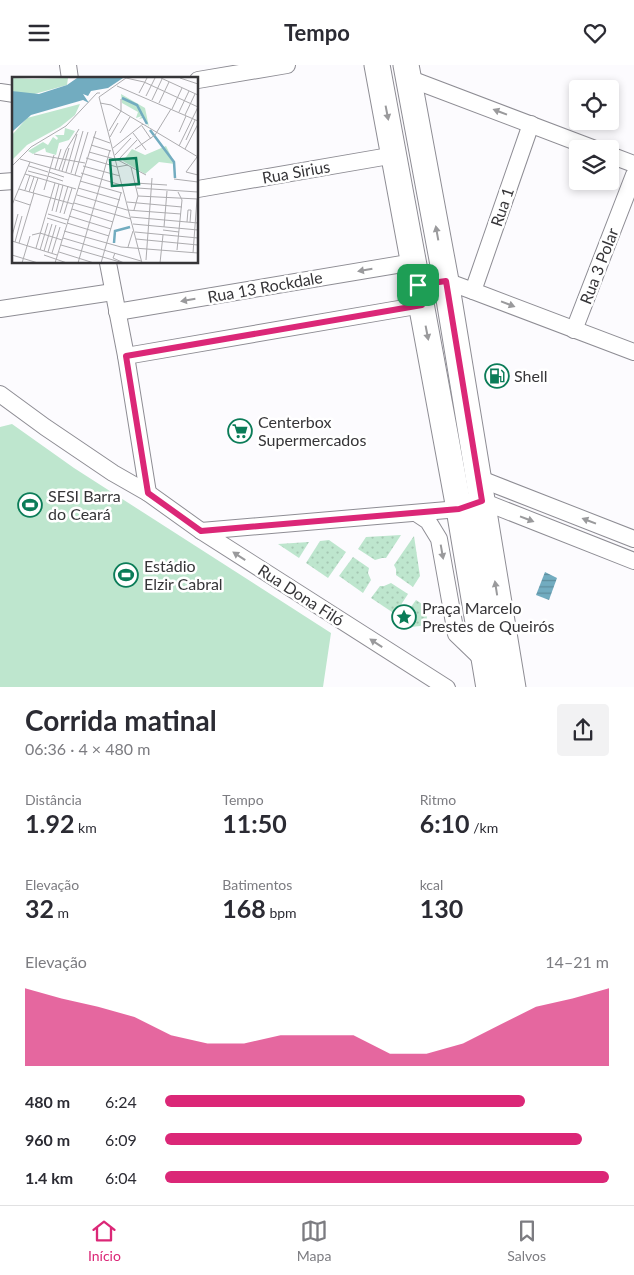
<!DOCTYPE html>
<html lang="pt">
<meta charset="utf-8">
<style>
body{margin:0;font-family:Lato,sans-serif;background:#f2f2f3;color:#2b2b33;height:100vh;display:flex;flex-direction:column;font-size:19px;white-space:nowrap}
*{box-sizing:border-box;margin:0}
p{font-size:16px;color:#7c7c81}
.icon{flex:none;width:28px;height:28px;fill:none;stroke:currentColor;stroke-width:2;stroke-linecap:round;stroke-linejoin:round}
.map{position:relative;height:622px;overflow:hidden}
.drawer{display:flex;flex-direction:column;background:#fff;flex:1}
.drawer>*{flex:none}
.buttons{position:absolute;left:569px;top:15px;display:grid;gap:10px}
.buttons a{display:grid;place-items:center;width:50px;height:50px;border-radius:5px;background:#fff;box-shadow:0 2px 8px #0003;font-size:25px}
.pin{position:absolute;display:grid;place-items:center;width:42px;height:42px;color:#fff;margin:-21px;border-radius:10px;box-shadow:0 2px 8px #0006}
.round{display:grid;place-items:center;flex:none;width:52px;height:52px;border-radius:5px;background:#f2f2f3}
.headline{display:flex;align-items:center;justify-content:space-between;height:85px;padding:0 25px}
h1{font-size:28px;font-weight:700;line-height:38px}
.metrics{display:grid;grid-template-columns:repeat(3,1fr);gap:8px;height:85px;padding:5px 25px}
.metrics div{display:grid;align-content:center}
.metrics b{font-size:25px;font-weight:700}
.metrics small{font-size:14px;font-weight:400}
.metrics p{font-size:14px}
.chart{height:140px;padding:10px 25px}
.chart p{display:flex;justify-content:space-between}
.chart svg{width:100%;height:90px;margin-top:5px;fill:#db2777;opacity:.7}
ul{padding:0 25px;list-style:none;font-size:16px}
li{display:grid;grid-template-columns:80px 60px 1fr;align-items:center;height:38px}
li i{height:12px;border-radius:6px;background:#db2777}
header{display:flex;justify-content:space-between;align-items:center;height:65px;padding:0 25px;background:#fff;font-size:22px;font-weight:700}
.tabs{display:flex;justify-content:space-around;align-items:center;height:70px;border-top:1px solid #e1e1e2;background:#fff;font-size:14px;color:#7c7c81}
.tabs a{display:grid;justify-items:center;gap:2px}
.tabs .current{color:#db2777}
.map>svg:first-child{display:block}
.grass{fill:url(#grass-dots)}
.pitch{fill:#bee6ce}
.water{fill:url(#water-rules)}
.lines{fill:none;stroke-linecap:round;stroke-linejoin:round}
.minor-casing{stroke:#8e8d94;stroke-width:18}
.primary-casing{stroke:#8e8d94;stroke-width:27}
.minor{stroke:#fff;stroke-width:16}
.primary{stroke:#fff;stroke-width:25}
.oneway{fill:#9a9a9c}
.route-casing{stroke:#fff;stroke-width:10}
.route{stroke:#db2777;stroke-width:6}
.labels{text-anchor:middle;stroke-width:5;stroke-linejoin:round;paint-order:stroke}
.street-label{font-size:16px;fill:#363538;stroke:#fff}
.poi-label{font-size:16px;fill:#363538;stroke:#fff;text-anchor:start}
.inset-river{fill:none;stroke:#72acc0;stroke-width:2.5}
.inset-road{fill:none;stroke:#adacaf;stroke-width:1}
.view{fill:#0b7c58;fill-opacity:0.15;stroke:#0b7c58;stroke-width:2.5}
.inset-edge{fill:none;stroke:#363538;stroke-width:2.5}
</style>
<header><svg class="icon" aria-label="menu" viewBox="0 0 24 24"><path d="M4 6h16M4 12h16M4 18h16"/></svg>Tempo<svg class="icon" aria-label="heart" viewBox="0 0 24 24"><path d="M12 20l-8-8c-3-5 5-10 8-4 3-6 11-1 8 4z"/></svg></header>
<div class="map">
<svg width="634" height="623" viewBox="0 0 634 623">
<defs>
<pattern id="grass-dots" width="8" height="8" patternUnits="userSpaceOnUse" patternTransform="scale(1.25)"><rect width="8" height="8" fill="#bee6ce"/><path d="M2 2h.1M6 6h.1" fill="none" stroke="#a4c6b2" stroke-width="1.8" stroke-linecap="round"/></pattern>
<pattern id="water-rules" width="6" height="5" patternUnits="userSpaceOnUse" patternTransform="scale(1.25)"><rect width="6" height="5" fill="#72acc0"/><path d="M0 2.5h6" fill="none" stroke="#5e8d9d"/></pattern>
</defs>
<rect width="100%" height="100%" fill="#fcfbfe"/>
<!-- grass -->
<g class="grass">
<path d="M401,470L386,493H382L375,495L358,484L366,472Z"/>
<path d="M414,471L420,511L413,522L396,510V504L394,500Z"/>
<path d="M329,475L346,487L328,513L306,498L320,476Z"/>
<path d="M309,477L299,493L278,479Z"/>
<path d="M353,492L369,503L368,508L371,515L363,528L339,511Z"/>
<path d="M391,518L408,529L395,549L371,533L380,521H384Z"/>
<path d="M416,535L425,541L428,560L403,563L398,560Z"/>
</g>
<!-- pitch -->
<path class="pitch" d="M12,359L74,403L331,568L323,622H0V362Z"/>
<!-- water -->
<path class="water" d="M545,507L557,513L549,535L536,530Z"/>
<g class="lines">
<!-- minor casing -->
<g class="minor-casing">
<g id="minor">
<path d="M68,0L70,14"/>
<path d="M408,13L595,84"/>
<path d="M198,15L287,0"/>
<path d="M0,27L14,29"/>
<path d="M610,90L634,99"/>
<path d="M0,117L14,116"/>
<path d="M198,124L395,90"/>
<path d="M108,198L126,291L148,428"/>
<path d="M418,220L446,216L473,226L634,287"/>
<path d="M473,226L531,59"/>
<path d="M0,244L113,227"/>
<path d="M117,247L414,197"/>
<path d="M574,265L634,110"/>
<path d="M126,291L422,240"/>
<path d="M0,329L45,362L113,408L148,428L201,466L447,623"/>
<path d="M478,413L634,474"/>
<path d="M416,448L428,456L439,474L456,569L484,596"/>
<path d="M201,466L459,444L482,436L634,496"/>
</g>
</g>
<!-- primary casing -->
<g class="primary-casing">
<g id="primary">
<path d="M377,0L459,444L489,623"/>
<path d="M406,0L446,216L513,623"/>
</g>
</g>
<!-- minor -->
<use href="#minor" class="minor"/>
<!-- primary -->
<use href="#primary" class="primary"/>
</g>
<!-- one-way arrows -->
<defs><path id="oneway-solid" d="M-6-.8H1V-3.2L6.5 0L1 3.2V.8H-6Z" transform="scale(1.25)"/></defs>
<g class="oneway">
<use href="#oneway-solid" transform="translate(500 47) rotate(-159)"/>
<use href="#oneway-solid" transform="translate(387 48) rotate(79)"/>
<use href="#oneway-solid" transform="translate(437 168) rotate(-100)"/>
<use href="#oneway-solid" transform="translate(365 205) rotate(170)"/>
<use href="#oneway-solid" transform="translate(188 235) rotate(170)"/>
<use href="#oneway-solid" transform="translate(508 239) rotate(21)"/>
<use href="#oneway-solid" transform="translate(427 268) rotate(79)"/>
<use href="#oneway-solid" transform="translate(527 454) rotate(21)"/>
<use href="#oneway-solid" transform="translate(589 456) rotate(-159)"/>
<use href="#oneway-solid" transform="translate(442 487) rotate(80)"/>
<use href="#oneway-solid" transform="translate(239 491) rotate(-147)"/>
<use href="#oneway-solid" transform="translate(496 523) rotate(-99)"/>
<use href="#oneway-solid" transform="translate(376 578) rotate(-147)"/>
</g>
<g class="lines">
<!-- route casing -->
<g class="route-casing">
<path id="route" d="M446,216L482,436L459,444L201,466L148,428L126,291L422,240L418,220Z"/>
</g>
<!-- route -->
<use href="#route" class="route"/>
</g>
<!-- icons -->
<defs>
<g id="fuel-ring" transform="scale(1.25)"><circle r="9.5" fill="#fff" stroke="#0b7c58" stroke-width="1.5"/><path d="M-5.5-6h7V0h2V4h1.3V-2.5L3-4.5l.8-.8L6-3V5H2.5V1h-1V6h-7ZM-4.2-4.7v3.2H.2V-4.7Z" fill="#0b7c58"/></g>
<g id="supermarket-ring" transform="scale(1.25)"><circle r="9.5" fill="#fff" stroke="#0b7c58" stroke-width="1.5"/><path d="M-6-5.5h2.5l.6 2H6L4.5 2H-2.5L-4.4-4H-6ZM-1.5 3.2a1.3 1.3 0 1 0 .1 0ZM3 3.2a1.3 1.3 0 1 0 .1 0Z" fill="#0b7c58"/></g>
<g id="stadium-ring" transform="scale(1.25)"><circle r="9.5" fill="#fff" stroke="#0b7c58" stroke-width="1.5"/><path d="M0-5a6.5 5 0 1 0 0 10a6.5 5 0 1 0 0-10ZM-3.5-1.8h7v3.6h-7Z" fill="#0b7c58"/></g>
<g id="sight-ring" transform="scale(1.25)"><circle r="9.5" fill="#fff" stroke="#0b7c58" stroke-width="1.5"/><path d="M0-6L1.8-2.2L6-1.7L2.9 1.2L3.7 5.4L0 3.3L-3.7 5.4L-2.9 1.2L-6-1.7L-1.8-2.2Z" fill="#0b7c58"/></g>
</defs>
<g fill-rule="evenodd">
<use href="#fuel-ring" x="497" y="311"/>
<use href="#supermarket-ring" x="240" y="366"/>
<use href="#stadium-ring" x="30" y="440"/>
<use href="#stadium-ring" x="126" y="510"/>
<use href="#sight-ring" x="404" y="552"/>
</g>
<g class="labels">
<!-- street labels -->
<g class="street-label">
<text transform="translate(296 107) rotate(-10)" y="6">Rua Sirius</text>
<text transform="translate(502 142) rotate(-71)" y="6">Rua 1</text>
<text transform="translate(599 201) rotate(-69)" y="6">Rua 3 Polar</text>
<text transform="translate(265 222) rotate(-10)" y="6">Rua 13 Rockdale</text>
<text transform="translate(301 530) rotate(33)" y="6">Rua Dona Filó</text>
</g>
<!-- poi labels -->
<g class="poi-label">
<text x="514" y="317">Shell</text>
<text x="258" y="363">Centerbox<tspan x="258" dy="18">Supermercados</tspan></text>
<text x="48" y="437">SESI Barra<tspan x="48" dy="18">do Ceará</tspan></text>
<text x="144" y="507">Estádio<tspan x="144" dy="18">Elzir Cabral</tspan></text>
<text x="422" y="549">Praça Marcelo<tspan x="422" dy="18">Prestes de Queirós</tspan></text>
</g>
</g>
<!-- overview -->
<g transform="translate(12 12)">
<rect width="186" height="186" fill="#fcfbfe"/>
<path d="M109,17L133,31L137,50L131,41L127,42L130,39L124,41L126,35L110,26ZM53,51L63,54L57,63L47,66L44,78L34,75L33,71L21,77L16,74L31,65L36,68L41,60L45,63L46,61L43,58H52Z" fill="#bee6ce"/>
<path d="M0,1L21,2L56,1L55,8L19,18L0,14ZM68,27L63,38L48,50L15,68L0,83V58L15,41Z" fill="#bee6ce"/>
<path d="M154,69L163,87L147,85L133,97L111,84L120,72L133,78Z" fill="#bee6ce"/>
<path d="M65,1H111L96,11L79,14L76,19L71,17L77,26L71,23L19,38L1,54L0,14L27,17L55,8Z" fill="#72acc0"/>
<path class="inset-river" d="M110,21L125,28L135,47M138,53L162,85L163,101M102,166L103,154L118,150"/>
<path class="inset-road" d="M114,1L132,5L186,30M114,1L87,20L130,186M149,1L186,18M168,1L186,7M105,9L186,44M127,16L135,1M134,19L143,1M140,23L150,2M88,26L99,28L186,80M147,26L157,5M160,32L170,11M167,35L177,14M173,38L183,17M130,49L139,62M97,54L109,34V22M167,55L174,39M108,56L118,40M121,56L134,73M81,60L98,66M98,60L106,46M174,63L183,43M79,68L99,74M167,69L186,30M101,71L131,47M123,72L143,58L159,32M173,72L186,47M77,75L106,83L134,98M22,77L73,86M103,78L119,61M185,80L174,95L186,98M74,81L105,90L116,88M8,82L69,100M106,83L125,63M0,89L19,70L54,49L85,16H88M17,89L36,95M71,89L108,99M119,90L126,119L122,133M43,92L49,72M47,93L54,73L67,52M16,94L35,99M50,94L57,71M37,95L52,100M54,95L65,57M59,96L71,54M69,96L109,108M13,97L64,112M63,98L76,55M36,99L51,104M162,102L186,105M68,104L110,116M111,109L123,106L155,108M66,111L108,123M125,111L186,115M7,112L61,127M13,113L18,98M32,113L42,78M17,115L22,100M21,116L26,101M65,118L115,133L169,137M126,119L186,122M3,123L18,128M115,125L170,130M62,126L119,142M0,128L18,85M60,132L101,145M40,134L47,107M44,135L51,108M48,136L56,109M36,137L56,143M52,137L60,111M57,139L99,152M119,140L186,146M35,141L54,147M175,145L176,133H179L178,145M55,146L97,159M121,147L186,153M152,150L155,114M151,153L167,155M52,154L109,170L186,176M123,155L186,161M20,158L28,156L50,163M0,159L6,137M51,161L129,184M124,162L186,168M0,164L45,178M3,165L10,139M7,166L22,116M49,168L108,185M116,170L121,154M24,171L43,106M28,173L36,146M165,173L170,123L166,115M32,174L40,147M36,175L44,148M47,175L82,186M40,176L48,150M103,176L101,181L112,186M181,176L185,122M0,178L26,186M32,178L55,186M134,183L140,101M10,186L18,159M43,186L84,54M66,186L98,73M89,186L109,116M148,186L151,158"/>
<path class="view" d="M124,81L127,107L100,109L98,83Z"/>
<rect width="186" height="186" class="inset-edge"/>
</g>
</svg>
<div class="buttons">
<a><svg class="icon" aria-label="locate" viewBox="0 0 24 24"><circle cx="12" cy="12" r="6"/><path d="M12 2v4M12 18v4M2 12h4M18 12h4"/></svg></a>
<a><svg class="icon" aria-label="layers" viewBox="0 0 24 24"><path d="M12 4l9 5-9 5-9-5zM3 14l9 5 9-5"/></svg></a>
</div>
<div class="pin" style="left:418px;top:220px;background:#1e9e55"><svg class="icon" aria-label="arrive" viewBox="0 0 24 24"><path d="M6 21V4h12l-3 4 3 4H6"/></svg></div>
</div>
<section class="drawer">
<div class="headline"><div><h1>Corrida matinal</h1><p>06:36 · 4 × 480 m</p></div><a class="round"><svg class="icon" aria-label="share" viewBox="0 0 24 24"><path d="M12 15V3M7 8l5-5 5 5M5 13v7h14v-7"/></svg></a></div>
<div class="metrics">
<div><p>Distância</p><b>1.92<small> km</small></b></div>
<div><p>Tempo</p><b>11:50</b></div>
<div><p>Ritmo</p><b>6:10<small> /km</small></b></div>
</div>
<div class="metrics">
<div><p>Elevação</p><b>32<small> m</small></b></div>
<div><p>Batimentos</p><b>168<small> bpm</small></b></div>
<div><p>kcal</p><b>130</b></div>
</div>
<div class="chart"><p><span>Elevação</span>14–21 m</p>
<svg viewBox="0 0 160 44" preserveAspectRatio="none"><path d="M0 44V6L10 11L20 15L30 20L40 29L50 33L60 33L70 29L80 29L90 29L100 38L110 38L120 33L130 24L140 15L150 11L160 6V44z"/></svg>
</div>
<ul>
<li><b>480 m</b>6:24<i style="width:81%"></i></li>
<li><b>960 m</b>6:09<i style="width:94%"></i></li>
<li><b>1.4 km</b>6:04<i style="width:100%"></i></li>
</ul>
</section>
<nav class="tabs">
<a class="current"><svg class="icon" aria-label="home" viewBox="0 0 24 24"><path d="M3 11l9-7 9 7M6 9v11h12V9"/></svg>Início</a>
<a><svg class="icon" aria-label="map" viewBox="0 0 24 24"><path d="M3 6l6-2 6 2 6-2v14l-6 2-6-2-6 2zM9 4v14M15 6v14"/></svg>Mapa</a>
<a><svg class="icon" aria-label="saved" viewBox="0 0 24 24"><path d="M7 4h10v16l-5-4-5 4z"/></svg>Salvos</a>
</nav>
